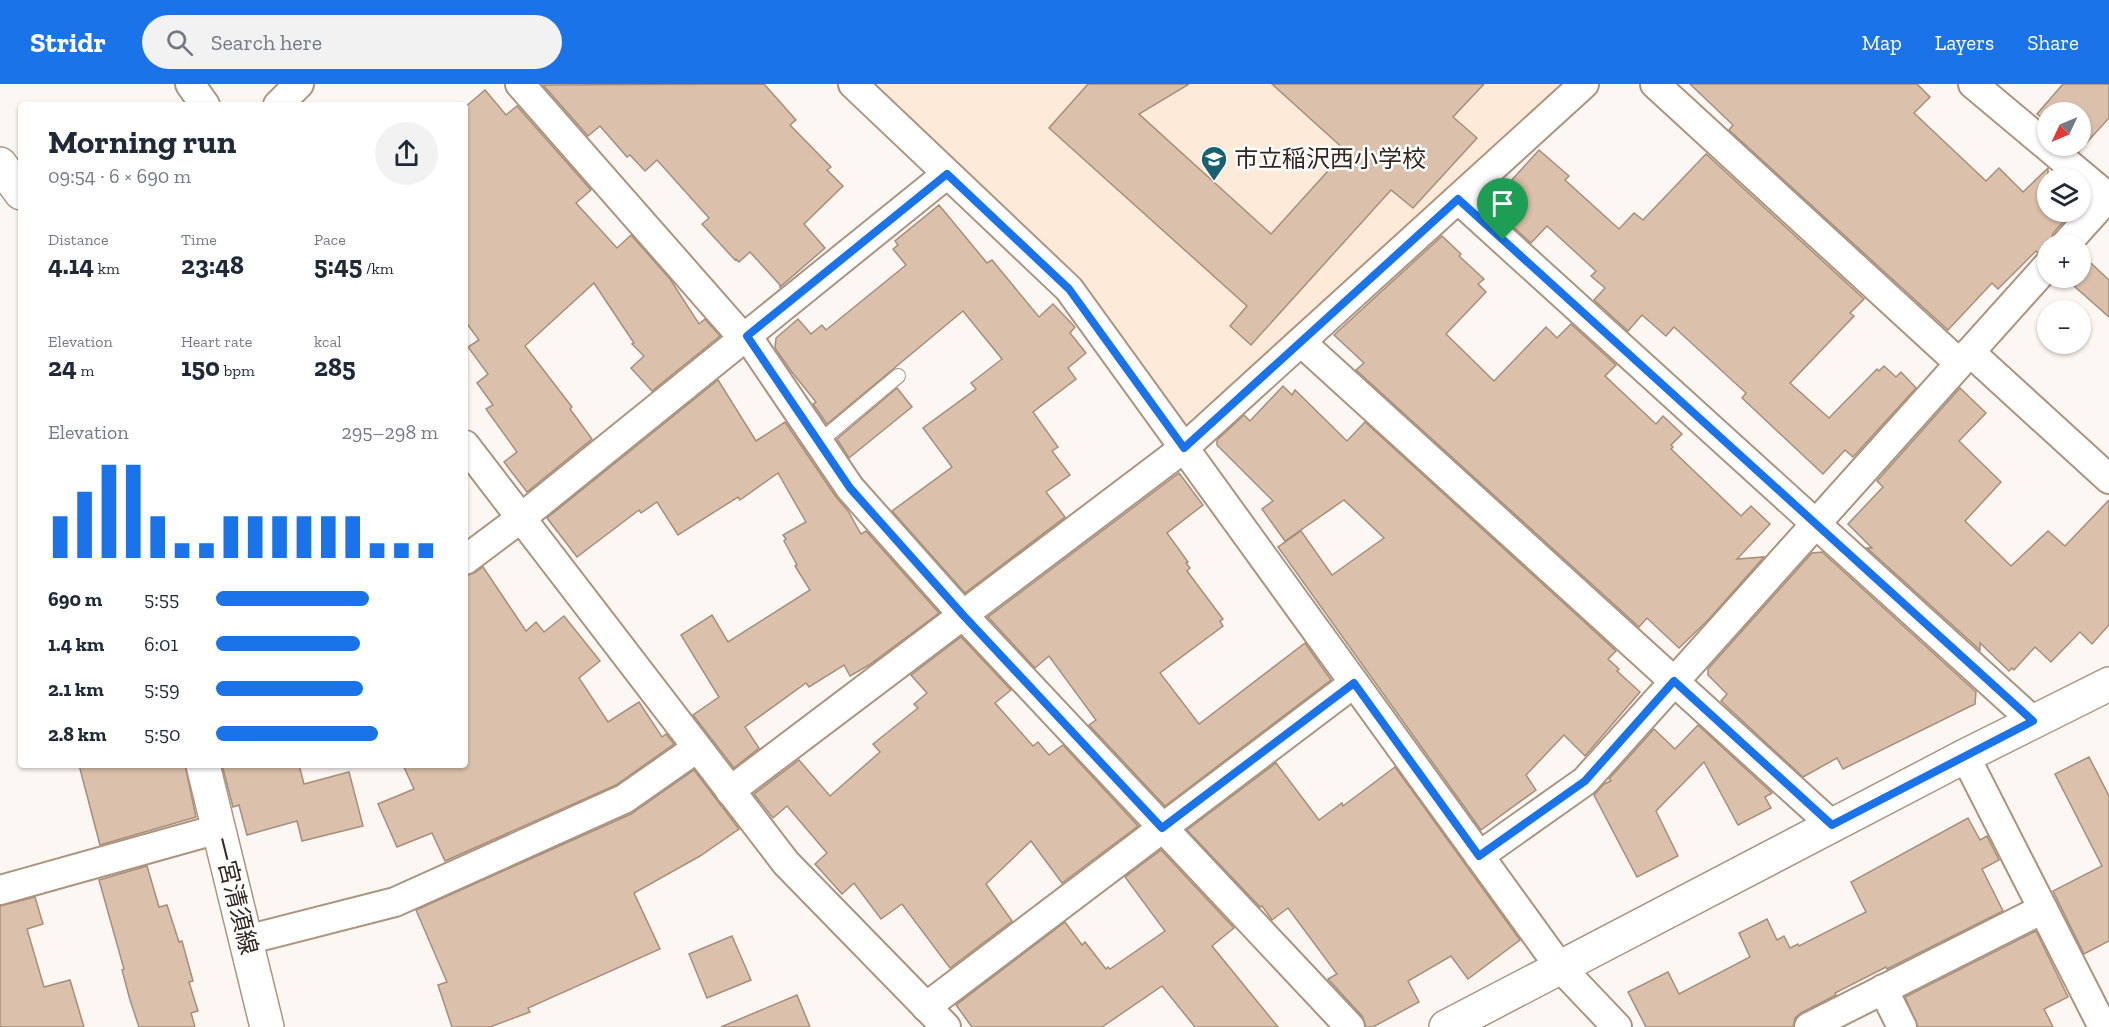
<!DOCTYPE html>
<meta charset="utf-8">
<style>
body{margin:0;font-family:"Zilla Slab","Noto Sans JP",serif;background:#f2f2f3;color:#1f2937;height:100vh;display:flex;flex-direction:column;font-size:22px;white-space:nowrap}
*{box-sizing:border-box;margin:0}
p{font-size:20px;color:#747a83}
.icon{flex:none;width:33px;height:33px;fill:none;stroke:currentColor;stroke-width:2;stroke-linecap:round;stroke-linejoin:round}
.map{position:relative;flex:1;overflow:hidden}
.drawer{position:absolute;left:18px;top:18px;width:450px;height:666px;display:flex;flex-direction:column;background:#fff;border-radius:6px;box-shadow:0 2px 4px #0004}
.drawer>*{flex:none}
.needle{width:39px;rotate:226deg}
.controls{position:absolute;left:2037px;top:18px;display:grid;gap:12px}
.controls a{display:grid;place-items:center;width:54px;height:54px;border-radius:50%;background:#fff;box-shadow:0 2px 4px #0004;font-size:30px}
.pin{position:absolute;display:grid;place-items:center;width:51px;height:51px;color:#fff;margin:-62px -26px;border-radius:50% 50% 50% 0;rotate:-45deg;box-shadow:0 0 6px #0007}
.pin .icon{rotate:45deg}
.round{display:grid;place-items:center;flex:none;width:63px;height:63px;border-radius:32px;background:#f2f2f3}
.overview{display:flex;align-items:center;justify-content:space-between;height:102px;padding:0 30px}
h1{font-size:33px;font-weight:700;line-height:45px}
.stats{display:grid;grid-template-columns:repeat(3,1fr);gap:9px;height:102px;padding:6px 30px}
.stats div{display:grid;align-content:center}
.stats b{font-size:26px;font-weight:700}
.stats small{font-size:16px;font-weight:400}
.stats p{font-size:16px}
.chart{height:168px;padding:12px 30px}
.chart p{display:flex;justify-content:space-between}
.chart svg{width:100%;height:108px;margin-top:6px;stroke:#1a73e8;stroke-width:6}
ul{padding:0 30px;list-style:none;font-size:20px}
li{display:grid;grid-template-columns:96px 72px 1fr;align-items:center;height:45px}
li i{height:15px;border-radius:8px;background:#1a73e8}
header{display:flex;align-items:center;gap:36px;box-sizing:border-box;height:84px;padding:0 30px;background:#1a73e8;color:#fff}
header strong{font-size:28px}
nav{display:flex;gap:33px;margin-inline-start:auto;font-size:21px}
.search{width:420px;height:54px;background:#f2f2f3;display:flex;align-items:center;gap:15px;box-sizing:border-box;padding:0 21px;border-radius:33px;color:#747a83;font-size:22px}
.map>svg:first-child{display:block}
.built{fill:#feead9}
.building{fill:#dbc1ab;stroke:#a68e79;stroke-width:1.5}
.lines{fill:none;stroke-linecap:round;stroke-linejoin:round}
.service-casing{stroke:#ac947f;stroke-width:16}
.minor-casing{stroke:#ac947f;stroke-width:32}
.tertiary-casing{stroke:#ac947f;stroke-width:36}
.secondary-casing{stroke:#ac947f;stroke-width:36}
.service{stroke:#fff;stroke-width:14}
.minor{stroke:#fff;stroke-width:28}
.tertiary{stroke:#fff;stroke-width:33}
.secondary{stroke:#fff;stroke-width:33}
.route-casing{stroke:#fff;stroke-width:12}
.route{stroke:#1a73e8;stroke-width:8}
.labels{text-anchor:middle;stroke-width:5;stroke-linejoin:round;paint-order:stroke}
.poi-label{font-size:24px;fill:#31271e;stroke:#fff;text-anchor:start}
.street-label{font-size:24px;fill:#31271e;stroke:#fff}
</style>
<header>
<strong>Stridr</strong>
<div class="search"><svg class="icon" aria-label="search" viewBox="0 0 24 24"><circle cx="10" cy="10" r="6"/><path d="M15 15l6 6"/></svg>Search here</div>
<nav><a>Map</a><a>Layers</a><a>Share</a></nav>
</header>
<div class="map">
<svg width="2109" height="943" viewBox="0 0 2109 943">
<rect width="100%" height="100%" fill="#fdf7f3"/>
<!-- built -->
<path class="built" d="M871,0H1564L1188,338L1177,337Z"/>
<!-- building -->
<g class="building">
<path d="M764,0L796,36L790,41L831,83L827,86L843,102L804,140L825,164L780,203V201L750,168L739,178L736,175L735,176L702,140L709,134L657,76L645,87L630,71L627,73L600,42L588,52L543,1Z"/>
<path d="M1088,0H1189L1139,30L1271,150L1346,67L1272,0H1484L1453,33L1477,54L1413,124L1391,106L1251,261L1230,242L1247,222L1049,44Z"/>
<path d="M1690,0H1917L1930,13L1914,29L1986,97L1999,84L2023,108L2048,84V128H2054L2064,137L2053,149L2050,160H2048V165L2038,169L2036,167L1998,205L1992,199L1948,246L1729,46L1733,41Z"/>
<path d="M2063,0H2109V34L2079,67L2072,62H2080V28H2048V39L2037,30Z"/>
<path d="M485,6L506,31L517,22L591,106L576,119L617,164L631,151L670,195L699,240L705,235L720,252L652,307L631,284L644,272L632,260L634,259L594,199L525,262L572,323L570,325L592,355L527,408L504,378L517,368L486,325L493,321L477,299L488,290L468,263L479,256L465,237V23Z"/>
<path d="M1539,66L1569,92L1565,96L1619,145L1634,129L1643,136L1706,70L1864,215L1850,229L1854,232L1790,299L1829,334L1877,285L1879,287L1884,282L1896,293L1901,288L1916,304L1853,373L1845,366L1823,390L1742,314L1746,309L1674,243L1666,252L1642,231L1628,247L1594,216L1605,204L1591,192L1596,187L1547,142L1531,159L1489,121Z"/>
<path d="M939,121L987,179L992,176L1039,233L1053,220L1075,243L1070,249L1086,269L1068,284L1076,295L1033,328L1058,363L1052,367L1070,391L1046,408L1065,433L965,509L892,427L952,383L923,344L976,305L971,299L1002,275L963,227L827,340L813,320L816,318L791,287L775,264L776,254L798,235L811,250L822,241L826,246L906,181L893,165L898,161L895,157Z"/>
<path d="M1442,152L1461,170L1459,172L1484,195L1478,200L1486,208L1446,250L1494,297L1546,243L1557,254L1571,240L1616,281L1605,292L1656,340L1663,332L1682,350L1671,361L1673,363L1671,365L1741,432L1751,422L1770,440L1737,475L1764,473L1709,535L1679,564L1647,534L1639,543L1356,286L1364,279L1334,251Z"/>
<path d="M2080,169L2109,196V233L2065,194H2080Z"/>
<path d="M718,296L756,357L785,338L836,413L848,427L861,450L866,447L939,529L869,581L850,592L844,581L809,603L806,599L745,643L759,664L734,684L693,631L719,613L681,551L712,531L728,558L810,506L795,482L797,481L784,457L786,455L783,451L806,438L778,389L740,416L738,413L678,451L657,418L641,429L639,426L577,473L547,434Z"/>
<path d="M1283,302L1292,311L1295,306L1347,357L1365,338L1616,567L1608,575L1619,585L1617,587L1640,608L1585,672L1564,651L1526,691L1536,706L1481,746L1278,463L1301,447L1332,491L1384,454L1344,416L1285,457L1262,425L1273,417L1217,361V356L1244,331L1250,337Z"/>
<path d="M897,304L912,323L849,374L837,355Z"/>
<path d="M1960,304L1986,329L1959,357L2001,398L1965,437L2011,482L2048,447L2065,462L2109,416V541L2092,560L2080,548L2051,578L2035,563L2014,586L2012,584L2009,587L1980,559V566L1867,464H1872L1848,440L1883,403L1877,397Z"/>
<path d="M1179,389L1203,421L1167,449L1188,478L1186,479L1190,484L1187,487L1223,535L1220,537L1223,542L1160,589L1199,640L1305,559L1331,596L1165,722L1089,641L1096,636L1049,572L1035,584L988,533Z"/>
<path d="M1822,468L1976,608L1975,620L1843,685L1837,674L1803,693L1721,617L1727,610L1708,591V585L1812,469Z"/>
<path d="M483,483L526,547L536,538L544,548L564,532L600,577L579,594L608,638L639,618L662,653L666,650L674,660L616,701L445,777L432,749L397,763L378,720L414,705L403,681H465V492L474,489Z"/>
<path d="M961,553L1011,606L995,619L1033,662L1038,658L1049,671L1063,661L1138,742L1062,799L1031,757L986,800L1012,837L950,884L902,820L881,835L854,799L842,810L815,780L827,769L787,722L773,734L754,710L799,676L830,712L880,668L873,660L918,624L914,620L927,609L911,591Z"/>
<path d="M1698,641L1772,709L1765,713L1771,724L1738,741L1704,678L1656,727L1678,772L1637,793L1594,711L1604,700L1611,697L1609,695L1654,645L1675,665Z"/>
<path d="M2089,673L2109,712V857L2084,870L2053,807L2102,782L2055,690Z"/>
<path d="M1276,679L1319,736L1342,719L1343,722L1395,683L1520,856L1468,895L1451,872L1408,897L1419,918L1373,943H1366L1362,932L1328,895L1337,890L1288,824L1272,836L1262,822L1260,823L1187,746Z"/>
<path d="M79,681H185L196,733L100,761Z"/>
<path d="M222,681H299L304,700L349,688L363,742L302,757L297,737L247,751L239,721L233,723Z"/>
<path d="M694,686L739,745L700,772L634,809L660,865L528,924L530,928L490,943H452L438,901L447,898L416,826L631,730Z"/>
<path d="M1968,734L1980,756L1987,752L1999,776L1982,785L2003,827L1887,885L1886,883L1835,909L1836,911L1801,929L1795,934L1793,943H1646L1628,908L1668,888L1679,910L1750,873L1739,849L1767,835L1777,856L1784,852L1790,864L1798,860L1799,862L1866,828L1851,798Z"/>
<path d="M1161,766L1234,844L1212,862L1278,943H1195L1162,902L1102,943H972L956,921L1065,838L1082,861L1085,858L1106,885L1108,883L1110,885L1165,847L1125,793Z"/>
<path d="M147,782L159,823L167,821L179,858L182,857L193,897L189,898L198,927L191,929L195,943H139L130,916L122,886L124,885L99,796Z"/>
<path d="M35,813L43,840L27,845L44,903L70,896L84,943H0V822Z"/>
<path d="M2036,847L2068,913L2044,925L2053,943H1918L1905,913Z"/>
<path d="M732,852L751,896L707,914L689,870Z"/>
<path d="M797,911L810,943H721Z"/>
</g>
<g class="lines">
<!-- service casing -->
<g class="service-casing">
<path id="service" d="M819,358L898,292"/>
</g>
<!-- minor casing -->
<g class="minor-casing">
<g id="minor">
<path d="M190,0L205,21"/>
<path d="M520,0L744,255"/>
<path d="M853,0L1069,205L1559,882L1617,943"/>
<path d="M1655,0L1959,279"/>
<path d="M1973,0L2109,114"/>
<path d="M278,21L299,0"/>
<path d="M1458,115L2033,637"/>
<path d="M2066,160L2108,113"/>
<path d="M747,252L850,404L963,531L1350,943"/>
<path d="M1301,258L1832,741"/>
<path d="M1970,268L2109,395"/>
<path d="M465,361L786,779L946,943"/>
<path d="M465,476L521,434L947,90"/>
<path d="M1965,672L2103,943"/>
<path d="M730,707L1184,364L1584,0"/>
<path d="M1479,772L1585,697L2048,181"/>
<path d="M0,806L218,745"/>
<path d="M246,856L395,818L624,715L697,664"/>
<path d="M1883,905L1902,943"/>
<path d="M926,923L1354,599"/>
<path d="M1809,943L2043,825"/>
</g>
</g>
<!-- tertiary casing -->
<g class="tertiary-casing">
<path id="tertiary" d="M1446,943L1965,672L2109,600"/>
</g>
<!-- secondary casing -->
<g class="secondary-casing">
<g id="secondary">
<path d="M0,80L21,109"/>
<path d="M203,681L267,943"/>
</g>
</g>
<!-- service -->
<use href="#service" class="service"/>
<!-- minor -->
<use href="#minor" class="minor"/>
<!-- tertiary -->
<use href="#tertiary" class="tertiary"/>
<!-- secondary -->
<use href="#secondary" class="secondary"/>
</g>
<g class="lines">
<!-- route casing -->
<g class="route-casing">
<path id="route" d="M947,90L1069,205L1184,364L1458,115L2033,637L1832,741L1674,597L1585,697L1479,772L1354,599L1162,744L963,531L850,404L747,252Z"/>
</g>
<!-- route -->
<use href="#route" class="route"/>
</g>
<!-- icons -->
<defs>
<g id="school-pin" transform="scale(1.35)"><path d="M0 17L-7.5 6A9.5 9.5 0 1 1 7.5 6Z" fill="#186270" stroke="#fff"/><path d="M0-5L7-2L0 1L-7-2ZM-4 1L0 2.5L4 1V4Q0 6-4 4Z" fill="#fff"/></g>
</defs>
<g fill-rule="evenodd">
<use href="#school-pin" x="1214" y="75"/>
</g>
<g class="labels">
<!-- poi labels -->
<g class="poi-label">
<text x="1234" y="83">市立稲沢西小学校</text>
</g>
<!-- street labels -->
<g class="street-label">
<text transform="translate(235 812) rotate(76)" y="8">一宮清須線</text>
</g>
</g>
</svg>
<div class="controls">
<a><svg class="needle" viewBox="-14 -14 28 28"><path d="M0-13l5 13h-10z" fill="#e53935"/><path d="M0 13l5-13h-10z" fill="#747a83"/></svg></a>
<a><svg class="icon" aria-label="layers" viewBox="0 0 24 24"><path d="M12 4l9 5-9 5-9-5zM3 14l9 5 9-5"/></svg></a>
<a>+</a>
<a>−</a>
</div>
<div class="pin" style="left:1503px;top:156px;background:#1e9e55"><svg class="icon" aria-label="arrive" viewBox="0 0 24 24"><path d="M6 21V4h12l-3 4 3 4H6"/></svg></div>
<section class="drawer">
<div class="overview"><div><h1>Morning run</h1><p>09:54 · 6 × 690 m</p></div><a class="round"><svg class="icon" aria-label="share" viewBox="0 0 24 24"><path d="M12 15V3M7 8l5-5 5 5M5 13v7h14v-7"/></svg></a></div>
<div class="stats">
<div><p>Distance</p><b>4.14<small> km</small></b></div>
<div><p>Time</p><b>23:48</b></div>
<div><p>Pace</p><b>5:45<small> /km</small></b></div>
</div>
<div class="stats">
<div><p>Elevation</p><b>24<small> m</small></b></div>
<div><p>Heart rate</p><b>150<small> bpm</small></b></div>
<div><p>kcal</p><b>285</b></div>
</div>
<div class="chart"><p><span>Elevation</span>295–298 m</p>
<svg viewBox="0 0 160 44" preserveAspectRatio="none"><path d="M5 44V27M15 44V17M25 44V6M35 44V6M45 44V27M55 44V38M65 44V38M75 44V27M85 44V27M95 44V27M105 44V27M115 44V27M125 44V27M135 44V38M145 44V38M155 44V38"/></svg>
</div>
<ul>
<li><b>690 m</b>5:55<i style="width:69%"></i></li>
<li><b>1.4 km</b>6:01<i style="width:65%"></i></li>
<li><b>2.1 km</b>5:59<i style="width:66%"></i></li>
<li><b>2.8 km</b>5:50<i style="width:73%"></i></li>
</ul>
</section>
</div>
